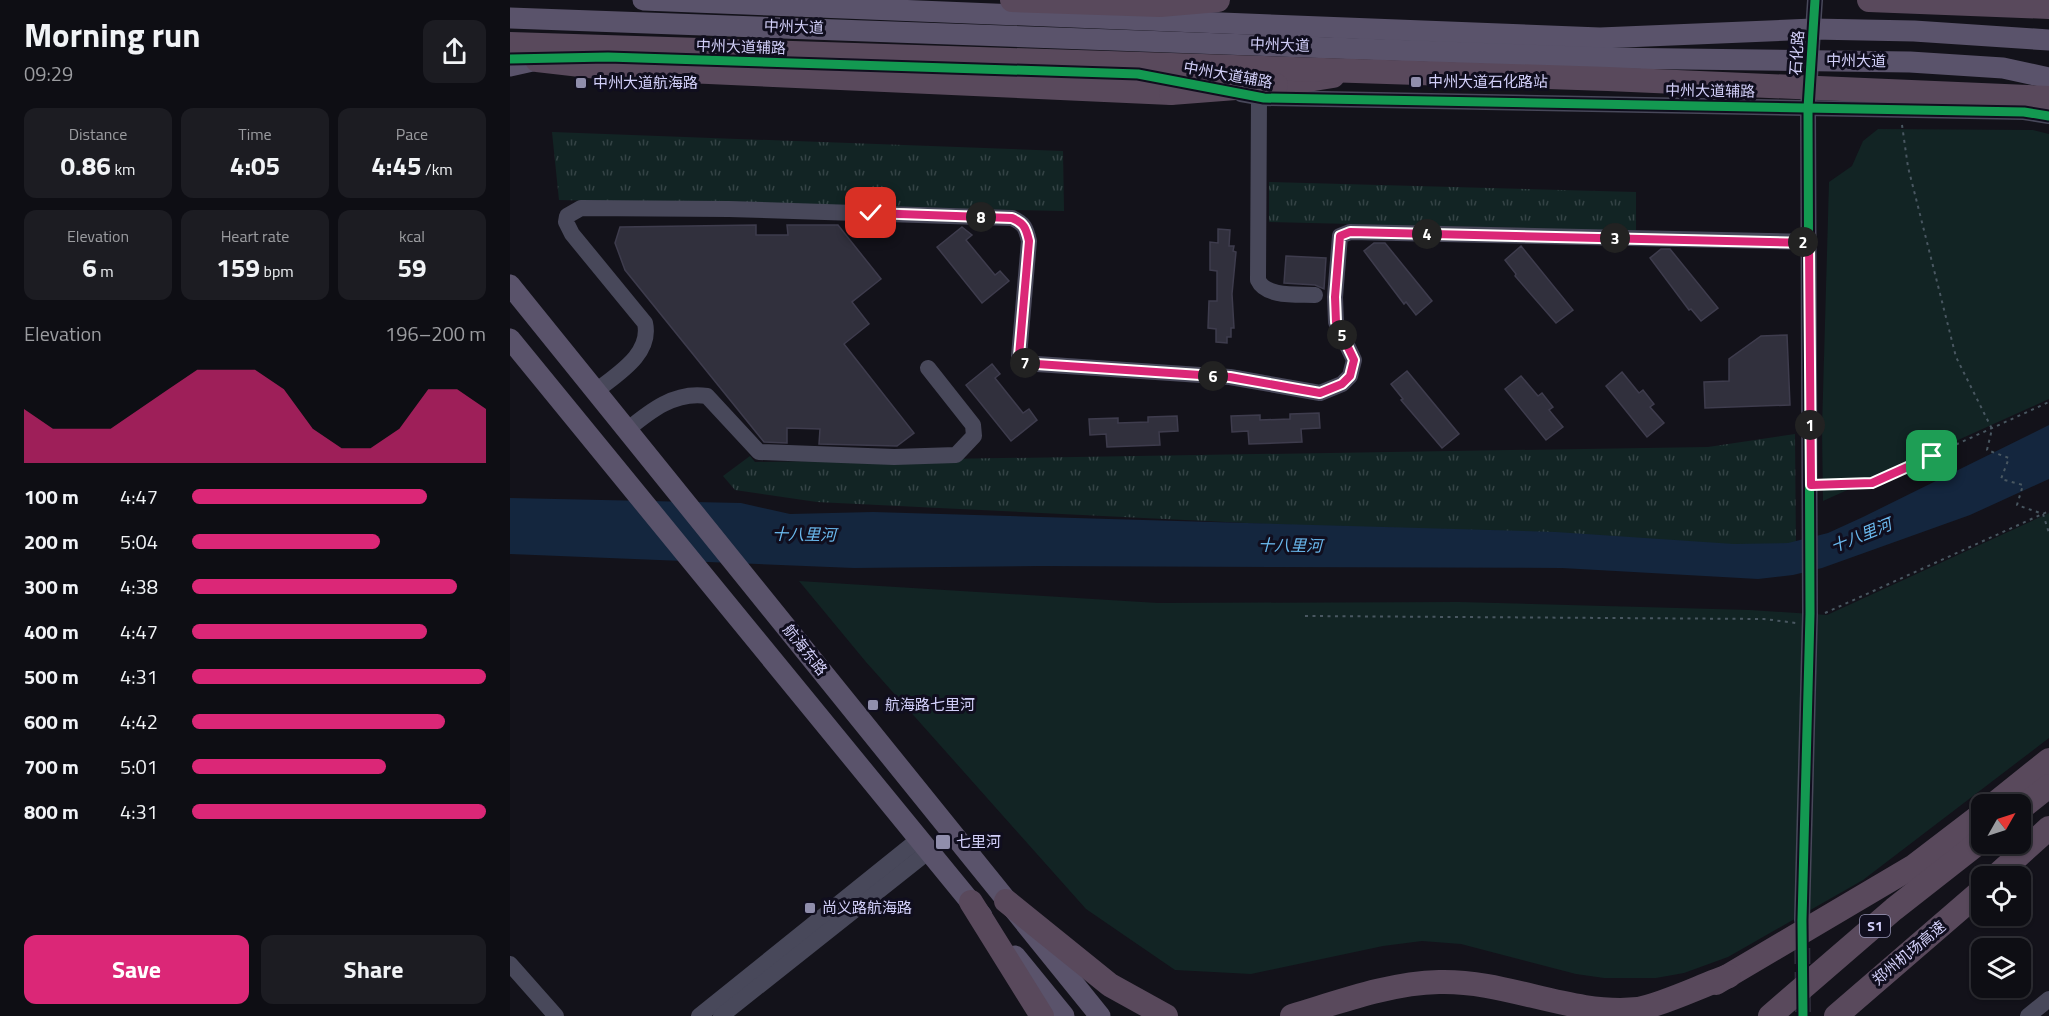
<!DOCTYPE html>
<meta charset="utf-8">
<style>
body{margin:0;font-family:"Titillium Web","Noto Sans SC",sans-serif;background:#1c1c22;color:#f1f3f6;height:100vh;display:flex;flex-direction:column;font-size:22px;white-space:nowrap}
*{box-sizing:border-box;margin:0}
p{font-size:20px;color:#9b9ca0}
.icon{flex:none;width:33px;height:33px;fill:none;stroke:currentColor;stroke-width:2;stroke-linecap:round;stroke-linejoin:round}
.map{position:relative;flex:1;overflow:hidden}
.side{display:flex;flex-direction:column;background:#0e0e14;width:510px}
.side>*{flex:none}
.needle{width:39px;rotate:51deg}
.controls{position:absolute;left:1461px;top:794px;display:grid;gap:12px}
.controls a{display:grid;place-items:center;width:60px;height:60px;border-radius:12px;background:#0e0e14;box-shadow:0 2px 4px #0004,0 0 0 2px #2e2e34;font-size:30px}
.pin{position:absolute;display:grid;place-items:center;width:51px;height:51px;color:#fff;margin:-26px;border-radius:12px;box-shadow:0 3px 9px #0006}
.km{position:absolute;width:30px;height:30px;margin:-15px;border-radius:50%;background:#222;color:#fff;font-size:16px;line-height:30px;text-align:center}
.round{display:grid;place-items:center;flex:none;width:63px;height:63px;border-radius:12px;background:#1c1c22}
.summary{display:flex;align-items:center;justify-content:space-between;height:102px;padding:0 24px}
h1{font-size:33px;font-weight:700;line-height:45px}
.stats{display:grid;grid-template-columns:repeat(3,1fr);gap:9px;height:102px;padding:6px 24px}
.stats div{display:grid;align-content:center;border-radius:12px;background:#1c1c22;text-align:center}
.stats b{font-size:26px;font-weight:700}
.stats small{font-size:16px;font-weight:400}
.stats p{font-size:16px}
.chart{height:168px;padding:12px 24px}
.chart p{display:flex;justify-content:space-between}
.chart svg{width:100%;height:108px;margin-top:6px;fill:#db2777;opacity:.7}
.primary-button{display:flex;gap:12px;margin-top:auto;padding:12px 24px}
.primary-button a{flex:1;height:69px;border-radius:12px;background:#db2777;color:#fff;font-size:24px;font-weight:700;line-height:69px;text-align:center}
.primary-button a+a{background:#1c1c22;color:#f1f3f6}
ul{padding:0 24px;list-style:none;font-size:20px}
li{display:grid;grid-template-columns:96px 72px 1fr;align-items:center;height:45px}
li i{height:15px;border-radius:8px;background:#db2777}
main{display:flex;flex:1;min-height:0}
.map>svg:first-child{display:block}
.grass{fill:url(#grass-tufts)}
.green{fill:#122424}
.water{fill:#14263e}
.building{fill:#31303d;stroke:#3e3c4d;stroke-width:1.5}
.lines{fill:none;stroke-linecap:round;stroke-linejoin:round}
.minor-tunnel{stroke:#302e3c;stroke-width:16;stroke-dasharray:16 8;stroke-linecap:butt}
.path{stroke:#495761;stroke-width:2;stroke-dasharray:3 4.5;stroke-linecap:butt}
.minor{stroke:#48485a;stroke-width:16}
.major{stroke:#5a536b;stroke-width:21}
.highway{stroke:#59495c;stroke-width:24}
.highway-bridge{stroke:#59495c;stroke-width:24}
.cycleway-casing{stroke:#100e1e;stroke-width:13}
.cycleway{stroke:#139951;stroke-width:9}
.route-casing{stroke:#fff;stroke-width:12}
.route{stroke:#db2777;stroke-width:8}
.poi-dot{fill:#908eac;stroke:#100e1e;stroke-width:2}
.labels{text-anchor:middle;stroke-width:6;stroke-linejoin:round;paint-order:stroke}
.shield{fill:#100e1e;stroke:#9896b8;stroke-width:1.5}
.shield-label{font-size:14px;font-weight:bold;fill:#d3d0fa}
.street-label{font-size:15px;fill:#d3d0fa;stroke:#100e1e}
.poi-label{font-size:15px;fill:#d3d0fa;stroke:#100e1e;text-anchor:start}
.water-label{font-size:16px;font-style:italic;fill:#6ab9ee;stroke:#100e1e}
</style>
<main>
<section class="side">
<div class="summary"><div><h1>Morning run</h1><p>09:29</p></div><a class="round"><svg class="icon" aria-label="share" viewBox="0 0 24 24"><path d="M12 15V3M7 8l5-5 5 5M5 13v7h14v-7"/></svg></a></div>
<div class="stats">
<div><p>Distance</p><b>0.86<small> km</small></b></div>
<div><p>Time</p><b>4:05</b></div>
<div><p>Pace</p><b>4:45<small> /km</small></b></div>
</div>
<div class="stats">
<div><p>Elevation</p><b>6<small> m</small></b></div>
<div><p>Heart rate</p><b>159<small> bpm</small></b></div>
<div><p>kcal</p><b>59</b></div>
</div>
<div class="chart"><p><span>Elevation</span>196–200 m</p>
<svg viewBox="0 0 160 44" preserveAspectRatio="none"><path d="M0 44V22L10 30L20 30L30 30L40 22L50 14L60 6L70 6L80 6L90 14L100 30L110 38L120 38L130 30L140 14L150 14L160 22V44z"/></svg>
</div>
<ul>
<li><b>100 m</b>4:47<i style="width:80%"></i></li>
<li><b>200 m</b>5:04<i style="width:64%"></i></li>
<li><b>300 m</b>4:38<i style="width:90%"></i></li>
<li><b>400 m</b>4:47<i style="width:80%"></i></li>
<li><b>500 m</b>4:31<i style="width:100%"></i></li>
<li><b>600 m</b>4:42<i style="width:86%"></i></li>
<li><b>700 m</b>5:01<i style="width:66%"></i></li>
<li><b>800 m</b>4:31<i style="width:100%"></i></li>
</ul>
<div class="primary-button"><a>Save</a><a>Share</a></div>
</section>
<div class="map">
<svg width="1539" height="1016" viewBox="0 0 1539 1016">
<defs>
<pattern id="grass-tufts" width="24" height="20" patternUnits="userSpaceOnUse" patternTransform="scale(1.5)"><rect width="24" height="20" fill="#122424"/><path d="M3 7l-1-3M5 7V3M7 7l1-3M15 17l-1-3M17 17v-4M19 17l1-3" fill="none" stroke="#344345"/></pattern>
</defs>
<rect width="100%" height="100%" fill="#13121a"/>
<!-- grass -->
<g class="grass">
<path d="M42,132L553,151L554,211L49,200Z"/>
<path d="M759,182L1126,192V231L759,222Z"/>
<path d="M1285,434L1286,550L307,502L225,490L213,476L240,456L245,462L1198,447Z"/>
</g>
<!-- green -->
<g class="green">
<path d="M1368,129L1523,130L1539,134V399L1313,501L1312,428L1319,182L1342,166L1353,141Z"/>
<path d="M1539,513V738L1353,880L1218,957L1174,973L1146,978H1094L1066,974L951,944L912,941L873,946L741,974L665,970L576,909L356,662L289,581L648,603L949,602L1240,610L1317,615Z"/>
</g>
<!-- water -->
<path class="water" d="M1539,425V479L1460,515L1312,568L1283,575L1248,579L1052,568L530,566L344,568L0,554V498L231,503L280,514L363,512L1046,532L1224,544L1278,543L1318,533L1353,517Z"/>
<!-- building -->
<g class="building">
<path d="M246,225V235H278L277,225H328L371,279L342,302L359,324L334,344L404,433L387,446L309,444L310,429L277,428V443L254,442L115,270L105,243L110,227Z"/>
<path d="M452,227L462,235L456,240L485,275L490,271L499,281L472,303L427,247Z"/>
<path d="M708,229L720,230L719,246H724L723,251L726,252L722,294L724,328H721V337H717V343L706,342V329L698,328L699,301H707V271L700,270V242L708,243Z"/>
<path d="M864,243H875L922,301L906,315L896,302L894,304L854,251Z"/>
<path d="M1011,246L1063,310L1046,323L1005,276L1006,274L995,260Z"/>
<path d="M1151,249H1160L1208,308L1191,321L1181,309L1179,310L1140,258Z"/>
<path d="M776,256L816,258L814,289L805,285L774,283Z"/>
<path d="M1277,335L1280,405L1195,408L1194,382L1219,381V359L1251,336Z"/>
<path d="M482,364L490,374L485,378L513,413L519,409L527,420L501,441L456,385Z"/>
<path d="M897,371L949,434L932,448L891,400L893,399L881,384Z"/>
<path d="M1112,372L1129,393L1133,390L1144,404L1140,407L1154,423L1137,437L1096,386Z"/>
<path d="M1011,376L1028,396L1032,393L1043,407L1039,410L1053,427L1036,440L995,389Z"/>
<path d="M809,413L810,428L791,429L792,442L739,444L738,431L722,432L721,416L750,415V420L780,419V414Z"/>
<path d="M667,416L668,431L649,432L650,445L597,447L596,434L580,435L579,419L608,418V423L638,422V417Z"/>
</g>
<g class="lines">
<!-- minor-tunnel -->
<path class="minor-tunnel" d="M1292,924L1293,1016"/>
<!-- path -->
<g class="path">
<path d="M1392,125L1398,167L1446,357L1482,429L1477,450L1499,458L1491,479L1513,485L1507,505L1533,514L1539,533"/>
<path d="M1312,485L1362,483L1539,402"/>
<path d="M1315,613L1539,511"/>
<path d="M795,616L1254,619L1286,623"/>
</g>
<!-- minor -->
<g class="minor">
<path d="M622,74L685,85"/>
<path d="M731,94L754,98L1514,112L1539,116"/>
<path d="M749,97L748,280C756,298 789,294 805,295"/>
<path d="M86,391C107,374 142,354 135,323L62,234L56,222L57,216L71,208L219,209L502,218C514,223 516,228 519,241L509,356L512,363L720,377L810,393L832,384L840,376L844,360L826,322L825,297L830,236L840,232L1299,242"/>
<path d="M117,430C140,411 165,391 197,396L249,452L384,457L446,455L464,436L463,425L418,368"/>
<path d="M1292,920L1300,614L1298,108L1305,0"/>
<path d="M0,964L46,1016"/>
<path d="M189,1016L409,839"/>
<path d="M211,1016L419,851"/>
<path d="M1518,1016L1539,999"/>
</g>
<!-- major -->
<g class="major">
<path d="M133,0L1090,38L1303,29L1404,31L1539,40"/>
<path d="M0,18L1095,58L1400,62L1493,68L1539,78"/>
<path d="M0,66L27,60"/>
<path d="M0,285L590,1016"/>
<path d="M0,339L472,916"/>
<path d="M505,956L554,1016"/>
</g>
<!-- highway -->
<g class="highway">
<path d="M502,0L650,5L708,0"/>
<path d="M1359,0L1539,7"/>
<path d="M27,60L88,67L661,93"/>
<path d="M766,85L823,76"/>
<path d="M1484,804L1539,760"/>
<path d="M1510,809L1539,786"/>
<path d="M1486,876L1539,828"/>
<path d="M496,901L600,985L656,1016"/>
<path d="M461,902L532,1016"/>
<path d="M1206,983L1404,866L1472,814"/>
<path d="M782,1016C829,1002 880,983 929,982C997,980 1060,1016 1128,1009C1152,1005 1195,984 1219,976"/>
<path d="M1260,1016L1384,909L1472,840"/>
<path d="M1326,1016L1472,890"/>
</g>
<!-- highway-bridge -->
<g class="highway-bridge">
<path d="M0,44L1098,79L1539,98"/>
<path d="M661,93L766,85"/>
</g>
<!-- cycleway casing -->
<g class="cycleway-casing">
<g id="cycleway">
<path d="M0,59L98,57L628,74L754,98L1514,112L1539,116"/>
<path d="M1293,1016L1292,920L1300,614L1298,108L1305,0"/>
</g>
</g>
<!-- cycleway -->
<use href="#cycleway" class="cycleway"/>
</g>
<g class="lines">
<!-- route casing -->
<g class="route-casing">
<path id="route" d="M361,213L502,218C514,223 516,228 519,241L509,356L512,363L720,377L810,393L832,384L840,376L844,360L826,322L825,297L830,236L840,232L1299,243L1301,485L1362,483L1422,456"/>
</g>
<!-- route -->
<use href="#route" class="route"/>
</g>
<!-- markers -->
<g class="poi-dot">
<rect x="900" y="76" width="12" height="12" rx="3"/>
<rect x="65" y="77" width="12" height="12" rx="3"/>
<rect x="357" y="699" width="12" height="12" rx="3"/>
<rect x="425" y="834" width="16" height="16" rx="3"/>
<rect x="294" y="902" width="12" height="12" rx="3"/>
</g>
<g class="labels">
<!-- shield labels -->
<rect class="shield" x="1350" y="915" width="30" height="22" rx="4.5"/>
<g class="shield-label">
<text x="1365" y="931">S1</text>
</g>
<!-- street labels -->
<g class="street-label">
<text transform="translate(284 27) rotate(2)" y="5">中州大道</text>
<text transform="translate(770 45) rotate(2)" y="5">中州大道</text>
<text transform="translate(231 47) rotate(2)" y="5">中州大道辅路</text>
<text transform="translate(1287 53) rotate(-86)" y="5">石化路</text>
<text transform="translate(1346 61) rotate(1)" y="5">中州大道</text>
<text transform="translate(718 75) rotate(10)" y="5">中州大道辅路</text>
<text transform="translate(1200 91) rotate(1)" y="5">中州大道辅路</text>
<text transform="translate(295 650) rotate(51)" y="5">航海东路</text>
<text transform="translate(1399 953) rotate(-40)" y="5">郑州机场高速</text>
</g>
<!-- poi labels -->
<g class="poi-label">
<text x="918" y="87">中州大道石化路站</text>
<text x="83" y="88">中州大道航海路</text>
<text x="375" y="710">航海路七里河</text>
<text x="446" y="847">七里河</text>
<text x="312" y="913">尚义路航海路</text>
</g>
<!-- water labels -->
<g class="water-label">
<text transform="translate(294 534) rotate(1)" y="6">十八里河</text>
<text transform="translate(1351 535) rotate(-22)" y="6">十八里河</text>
<text transform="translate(780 545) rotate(1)" y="6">十八里河</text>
</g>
</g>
</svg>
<div class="controls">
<a><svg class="needle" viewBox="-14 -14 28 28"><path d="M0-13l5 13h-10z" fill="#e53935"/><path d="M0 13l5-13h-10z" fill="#9b9ca0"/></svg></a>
<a><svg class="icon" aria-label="locate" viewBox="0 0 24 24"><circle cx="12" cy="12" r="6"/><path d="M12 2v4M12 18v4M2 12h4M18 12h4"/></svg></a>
<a><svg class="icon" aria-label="layers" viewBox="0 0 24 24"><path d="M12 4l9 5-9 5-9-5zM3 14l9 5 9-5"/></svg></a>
</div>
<div class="pin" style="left:1422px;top:456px;background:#1e9e55"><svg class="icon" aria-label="arrive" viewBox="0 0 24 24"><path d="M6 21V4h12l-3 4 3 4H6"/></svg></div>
<div class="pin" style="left:361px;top:213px;background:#d93025"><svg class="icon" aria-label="check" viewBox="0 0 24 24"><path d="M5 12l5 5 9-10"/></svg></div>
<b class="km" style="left:1300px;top:425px">1</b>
<b class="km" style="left:1293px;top:242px">2</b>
<b class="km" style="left:1105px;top:238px">3</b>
<b class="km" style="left:917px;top:234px">4</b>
<b class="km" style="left:832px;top:335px">5</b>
<b class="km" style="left:703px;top:376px">6</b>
<b class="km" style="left:515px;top:363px">7</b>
<b class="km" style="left:471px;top:217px">8</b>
</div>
</main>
